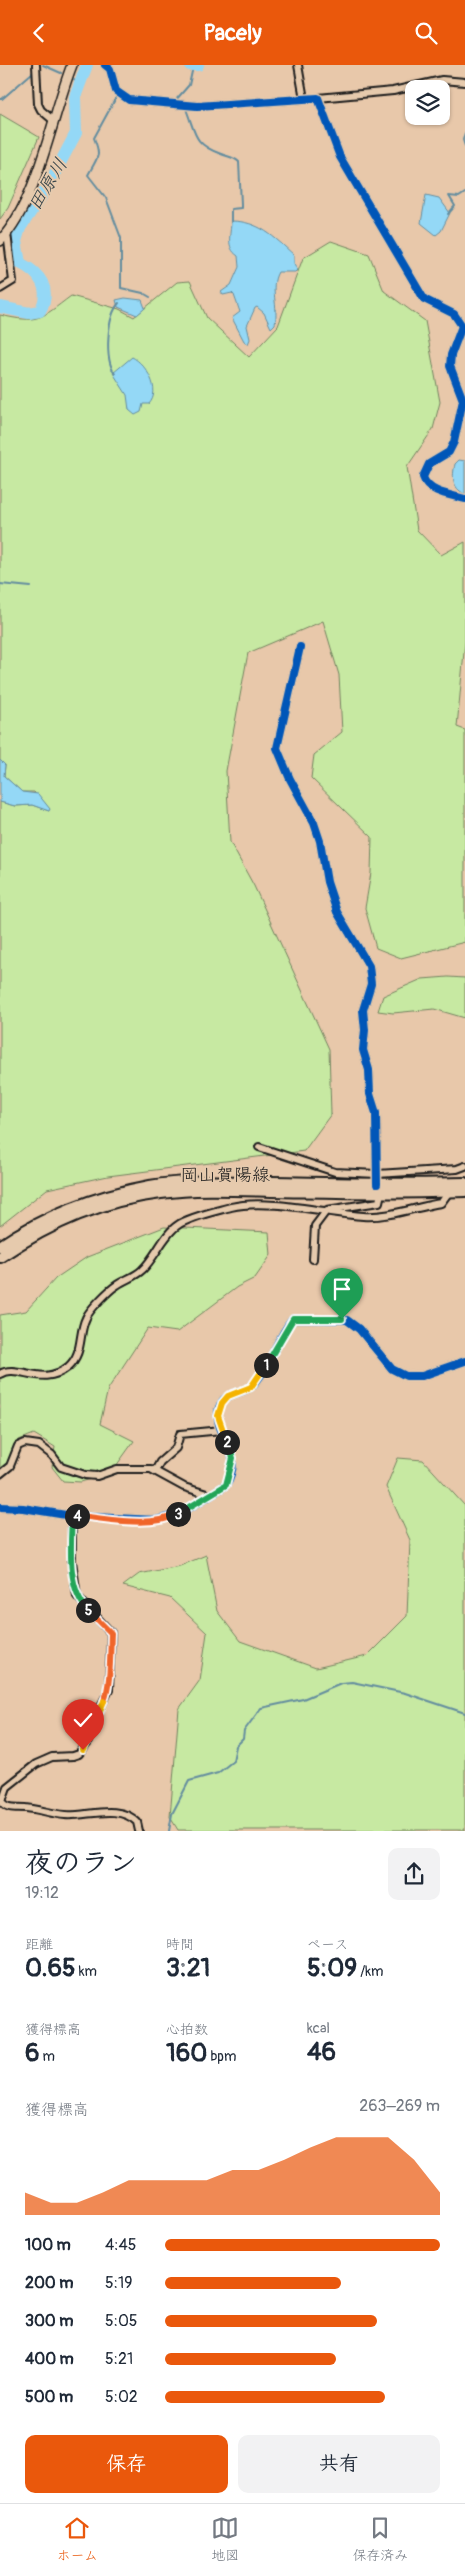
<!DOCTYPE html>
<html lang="ja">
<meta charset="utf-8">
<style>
body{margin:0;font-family:Pangolin,"Klee One",sans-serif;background:#f2f2f3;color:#1f2937;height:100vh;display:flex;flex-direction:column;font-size:19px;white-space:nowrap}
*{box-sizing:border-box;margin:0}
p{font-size:16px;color:#747a83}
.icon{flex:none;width:28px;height:28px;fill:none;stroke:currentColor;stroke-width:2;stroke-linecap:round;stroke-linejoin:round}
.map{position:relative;height:1766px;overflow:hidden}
.details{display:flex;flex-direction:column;background:#fff;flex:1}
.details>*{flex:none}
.buttons{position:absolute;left:405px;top:15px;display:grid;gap:10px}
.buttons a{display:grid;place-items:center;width:45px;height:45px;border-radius:10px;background:#fff;box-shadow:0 1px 4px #0004;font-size:25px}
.pin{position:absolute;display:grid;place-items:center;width:42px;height:42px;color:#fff;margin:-51px -21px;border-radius:50% 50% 50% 0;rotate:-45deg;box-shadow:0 0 5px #0007}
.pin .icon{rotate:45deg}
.km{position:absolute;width:25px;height:25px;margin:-12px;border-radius:50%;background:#222;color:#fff;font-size:14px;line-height:25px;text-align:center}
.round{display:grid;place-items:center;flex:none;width:52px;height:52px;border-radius:10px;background:#f2f2f3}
.headline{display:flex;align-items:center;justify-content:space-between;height:85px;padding:0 25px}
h1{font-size:28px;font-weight:700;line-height:38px}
.figures{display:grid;grid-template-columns:repeat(3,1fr);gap:8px;height:85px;padding:5px 25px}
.figures div{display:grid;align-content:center}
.figures b{font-size:25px;font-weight:700}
.figures small{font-size:14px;font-weight:400}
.figures p{font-size:14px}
.chart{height:140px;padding:10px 25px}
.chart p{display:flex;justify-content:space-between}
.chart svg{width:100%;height:90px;margin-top:5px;fill:#ea580c;opacity:.7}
.button{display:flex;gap:10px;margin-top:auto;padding:10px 25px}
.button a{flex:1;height:58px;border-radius:10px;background:#ea580c;color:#fff;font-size:20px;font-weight:700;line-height:58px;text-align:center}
.button a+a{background:#f2f2f3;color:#1f2937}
ul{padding:0 25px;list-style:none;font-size:16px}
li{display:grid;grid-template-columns:80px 60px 1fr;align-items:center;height:38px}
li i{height:12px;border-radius:6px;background:#ea580c}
header{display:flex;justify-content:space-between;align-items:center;height:65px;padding:0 25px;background:#ea580c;color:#fff;font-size:22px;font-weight:700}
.tab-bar{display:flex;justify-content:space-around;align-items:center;height:70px;border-top:1px solid #e0e1e3;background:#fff;font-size:14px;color:#747a83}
.tab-bar a{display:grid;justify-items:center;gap:2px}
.tab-bar .selected{color:#ea580c}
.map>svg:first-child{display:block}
.green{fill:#c7e9a2;stroke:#72825f}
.water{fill:#94d8f6;stroke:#648d9f}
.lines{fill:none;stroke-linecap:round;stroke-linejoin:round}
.stream{stroke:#648d9f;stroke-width:2}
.river{stroke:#94d8f6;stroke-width:12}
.street-casing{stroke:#1c1c1c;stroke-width:10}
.secondary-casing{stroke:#1c1c1c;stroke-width:12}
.primary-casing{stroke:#1c1c1c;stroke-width:14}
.street{stroke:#e6caad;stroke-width:6}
.secondary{stroke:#e6caad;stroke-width:9}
.primary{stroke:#e6caad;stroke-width:10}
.cycleway-casing{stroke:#e6caad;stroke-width:11}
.cycleway{stroke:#0057b8;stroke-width:8}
.split-1-casing{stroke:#fff;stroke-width:10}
.split-2-casing{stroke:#fff;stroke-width:10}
.split-3-casing{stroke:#fff;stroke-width:10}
.split-4-casing{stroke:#fff;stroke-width:10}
.split-5-casing{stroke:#fff;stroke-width:10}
.split-6-casing{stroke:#fff;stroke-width:10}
.split-7-casing{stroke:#fff;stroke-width:10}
.split-1{stroke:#22a559;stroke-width:6}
.split-2{stroke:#f5b400;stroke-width:6}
.split-3{stroke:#22a559;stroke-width:6}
.split-4{stroke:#f0652b;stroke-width:6}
.split-5{stroke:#22a559;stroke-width:6}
.split-6{stroke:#f0652b;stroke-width:6}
.split-7{stroke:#f5b400;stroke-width:6}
.labels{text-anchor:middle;stroke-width:4;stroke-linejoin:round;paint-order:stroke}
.street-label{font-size:18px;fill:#1c1c1c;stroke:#e6caad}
.water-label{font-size:19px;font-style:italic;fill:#344248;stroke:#e6caad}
</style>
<header><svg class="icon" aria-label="back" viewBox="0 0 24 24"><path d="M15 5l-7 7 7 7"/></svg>Pacely<svg class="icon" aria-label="search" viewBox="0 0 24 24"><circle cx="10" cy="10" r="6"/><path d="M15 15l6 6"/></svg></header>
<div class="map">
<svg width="465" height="1766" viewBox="0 0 465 1766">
<rect width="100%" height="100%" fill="#e8c8aa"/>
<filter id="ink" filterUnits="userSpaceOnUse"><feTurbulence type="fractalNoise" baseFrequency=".02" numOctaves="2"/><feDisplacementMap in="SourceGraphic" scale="10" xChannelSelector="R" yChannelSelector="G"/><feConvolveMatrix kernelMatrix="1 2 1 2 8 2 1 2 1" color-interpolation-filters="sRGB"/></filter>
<g filter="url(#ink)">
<!-- green -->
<g class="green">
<path d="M0,49L39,72L8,143L0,154Z"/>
<path d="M331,176L369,189L384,226L425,256L440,337L433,364L407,402L417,465L441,490L465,477V576L457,662L465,665V877L401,893L376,883L365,843L371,808L372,772L311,713L314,690L342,667L339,610L323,556L248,588L226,706L230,777L254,821L329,984L331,1049L304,1086L108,1111L47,1124L0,1161V737L15,741L32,740L49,746L34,727H22L4,711L5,700L0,695V250C39,259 40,254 71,231L119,244L134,252L177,217L190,216L207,253L249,292L278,261L303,193Z"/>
<path d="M448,912L465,913V953L434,944L393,948L378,946L383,931L422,914Z"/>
<path d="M164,1162L269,1167L271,1190L255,1213L237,1222L177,1267L148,1263L108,1324L100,1359L134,1376L111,1408L81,1417L63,1416L52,1402L55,1382L34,1369L19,1375L12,1396L0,1408V1250L26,1246L56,1213L87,1192Z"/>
<path d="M398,1393L423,1395L465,1441V1765H178L170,1752L179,1644L200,1615L207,1568L170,1533L123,1521L139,1509L180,1501L206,1490L217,1546L240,1576L316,1603L367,1591L407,1551L410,1475L386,1422Z"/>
</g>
<!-- water -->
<g class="water">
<path d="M426,130L439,133L450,148L441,166L436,170L421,158Z"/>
<path d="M231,156C259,156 274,172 294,190V198L297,205L295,207H278C269,223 279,242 275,259L271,263L264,248L257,242L255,243L247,261L250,274L248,279L244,276L232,253L240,247L234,230L232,228L223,230L221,227L231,220L239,202L238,191C225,182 231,170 231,156Z"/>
<path d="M125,233L142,235L145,243L137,250L118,242L116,235Z"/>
<path d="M132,292C146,299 162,325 149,339H143L141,347L135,350L129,345L127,330L113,308Z"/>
<path d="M459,395L465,396V429C452,423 452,412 455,399Z"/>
<path d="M0,695L5,700L4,711L22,727L38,729L50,744L49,746L32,740L15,741L0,737Z"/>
</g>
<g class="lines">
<!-- stream -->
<g class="stream">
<path d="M43,0L61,8"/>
<path d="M112,3L119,25"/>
<path d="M72,14L79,18"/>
<path d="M118,29L94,73C102,93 97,92 88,110L106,133L121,173V223L143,228L150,232"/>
<path d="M0,34H2L32,8"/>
<path d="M175,36L189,20L193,2"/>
<path d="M173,41L186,44C196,69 193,79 221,89C228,92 234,92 239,97L241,139V143L231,144V157"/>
<path d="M465,68L463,75L465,81"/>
<path d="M448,149L455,141L449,131L459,132L465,128"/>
<path d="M115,309C104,294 107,251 119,238"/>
<path d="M0,519L31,522"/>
<path d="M169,1766L172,1749L189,1716L218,1708L233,1696L236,1681L243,1674L244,1666L261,1643L303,1634L341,1618L352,1617L405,1628L465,1648"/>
</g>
<!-- river -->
<g class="river">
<path d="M190,0H198"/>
<path d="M0,242L29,248L40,246C52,224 40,208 20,198L16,176L20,163L48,121L76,68L75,32L87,0"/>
</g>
<!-- street casing -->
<g class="street-casing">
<g id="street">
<path d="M36,0L38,39L41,45L54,56"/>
<path d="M105,0L110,4L116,26L129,35L197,41L318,33L340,92L424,234L454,249L462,261L451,290L450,301L463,335L454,377L449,387L429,399L423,412C428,428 451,430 465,434"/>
<path d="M298,0L304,34"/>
<path d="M318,33L393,26L442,15L465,17"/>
<path d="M0,224L13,216L7,168"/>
<path d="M300,582L277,683L290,714L314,758L320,776L327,817L337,847L369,901L371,919L363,945L365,965L363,985L369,1005L370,1029L376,1048L377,1119"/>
<path d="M259,1082L335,1107L377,1109L457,1104L465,1101"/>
<path d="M313,1194L315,1161L327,1145L379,1137L381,1128"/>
<path d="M0,1309C18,1298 42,1323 68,1302C84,1288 78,1269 86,1253C89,1245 109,1225 117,1220C125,1214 135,1212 142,1205C155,1193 164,1169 178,1160C189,1152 217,1146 231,1142C265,1133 327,1148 363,1151C388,1153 416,1142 441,1138L449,1127"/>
<path d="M155,1406L160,1397L176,1383L180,1369L222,1365"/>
<path d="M0,1409L10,1401L18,1381L25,1378L39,1380L52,1390L61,1402L85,1410L97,1411L117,1404H151L184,1422L210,1430"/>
<path d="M0,1442L23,1443L72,1451L156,1455L181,1448L226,1420C247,1386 211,1369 219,1343C224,1326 242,1330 253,1320C269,1305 277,1271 293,1254L347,1255L359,1264L392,1304L406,1311H422L465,1296"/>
<path d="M72,1451V1496L77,1531L111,1568L109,1625L94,1655L87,1679L79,1689L73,1691L52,1692L36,1699L7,1722L2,1736C8,1745 16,1742 26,1743C39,1744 52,1749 65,1750C87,1752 118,1738 137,1757L139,1766"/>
</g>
</g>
<!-- secondary casing -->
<g class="secondary-casing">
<path id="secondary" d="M0,176C39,134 51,53 72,0"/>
</g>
<!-- primary casing -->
<g class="primary-casing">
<g id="primary">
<path d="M0,1181C46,1150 96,1131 150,1121C190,1114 231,1117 272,1117C336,1118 401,1120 465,1118"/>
<path d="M0,1192C48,1159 103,1135 161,1128C197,1123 235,1125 271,1126C336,1127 400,1129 465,1126"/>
</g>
</g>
<!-- street -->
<use href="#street" class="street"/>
<!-- secondary -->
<use href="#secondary" class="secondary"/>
<!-- primary -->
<use href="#primary" class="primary"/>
<!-- cycleway casing -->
<g class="cycleway-casing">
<g id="cycleway">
<path d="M105,0L110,4L116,26L129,35L197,41L318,33L340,92L424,234L454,249L462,261L451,290L450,301L463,335L454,377L449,387L429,399L423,412C428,428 451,430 465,434"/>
<path d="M300,582L277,683L290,714L314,758L320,776L327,817L337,847L369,901L371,919L363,945L365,965L363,985L369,1005L370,1029L376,1048L377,1119"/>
<path d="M0,1442L23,1443L72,1451L156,1455L181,1448L226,1420C247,1386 211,1369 219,1343C224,1326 242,1330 253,1320C269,1305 277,1271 293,1254L347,1255L359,1264L392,1304L406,1311H422L465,1296"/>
</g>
</g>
<!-- cycleway -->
<use href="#cycleway" class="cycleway"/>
</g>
</g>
<g class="lines" filter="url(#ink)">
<!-- split-1 casing -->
<g class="split-1-casing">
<path id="split-1" d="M266,1300L293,1254H342"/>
</g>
<!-- split-2 casing -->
<g class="split-2-casing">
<path id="split-2" d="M227,1377L218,1351L222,1338L228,1331L251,1322L266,1300"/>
</g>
<!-- split-3 casing -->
<g class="split-3-casing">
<path id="split-3" d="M178,1449L226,1420L233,1393L227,1377"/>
</g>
<!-- split-4 casing -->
<g class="split-4-casing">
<path id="split-4" d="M77,1451C107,1453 149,1464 178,1449"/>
</g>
<!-- split-5 casing -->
<g class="split-5-casing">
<path id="split-5" d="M77,1451H72C71,1480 66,1523 88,1545"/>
</g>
<!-- split-6 casing -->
<g class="split-6-casing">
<path id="split-6" d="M88,1545L111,1568C110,1588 111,1620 104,1636"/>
</g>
<!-- split-7 casing -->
<g class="split-7-casing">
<path id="split-7" d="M83,1685L104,1636"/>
</g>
<!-- split-1 -->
<use href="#split-1" class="split-1"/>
<!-- split-2 -->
<use href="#split-2" class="split-2"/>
<!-- split-3 -->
<use href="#split-3" class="split-3"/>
<!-- split-4 -->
<use href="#split-4" class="split-4"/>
<!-- split-5 -->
<use href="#split-5" class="split-5"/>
<!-- split-6 -->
<use href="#split-6" class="split-6"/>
<!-- split-7 -->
<use href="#split-7" class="split-7"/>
</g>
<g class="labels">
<!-- street labels -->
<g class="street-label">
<text x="225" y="1116">岡山賀陽線</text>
</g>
<!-- water labels -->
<g class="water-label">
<text transform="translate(47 119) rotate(-59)" y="7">田原川</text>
</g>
</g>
</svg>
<div class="buttons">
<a><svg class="icon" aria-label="layers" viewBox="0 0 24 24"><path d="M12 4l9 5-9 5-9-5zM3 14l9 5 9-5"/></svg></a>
</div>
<div class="pin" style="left:342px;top:1254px;background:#1e9e55"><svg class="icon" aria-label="arrive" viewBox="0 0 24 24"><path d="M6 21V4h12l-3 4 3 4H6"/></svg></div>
<div class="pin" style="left:83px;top:1685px;background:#d93025"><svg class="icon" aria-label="check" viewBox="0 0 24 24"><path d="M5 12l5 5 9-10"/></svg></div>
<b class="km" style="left:266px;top:1300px">1</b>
<b class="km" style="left:227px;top:1377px">2</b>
<b class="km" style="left:178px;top:1449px">3</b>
<b class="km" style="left:77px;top:1451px">4</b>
<b class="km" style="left:88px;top:1545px">5</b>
</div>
<section class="details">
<div class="headline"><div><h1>夜のラン</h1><p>19:12</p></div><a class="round"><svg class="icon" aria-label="share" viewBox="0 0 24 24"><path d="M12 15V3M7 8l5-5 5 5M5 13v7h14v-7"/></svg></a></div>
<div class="figures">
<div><p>距離</p><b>0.65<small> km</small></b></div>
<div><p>時間</p><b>3:21</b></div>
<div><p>ペース</p><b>5:09<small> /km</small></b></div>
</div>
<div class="figures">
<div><p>獲得標高</p><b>6<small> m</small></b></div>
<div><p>心拍数</p><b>160<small> bpm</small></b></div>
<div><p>kcal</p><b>46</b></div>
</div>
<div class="chart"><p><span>獲得標高</span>263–269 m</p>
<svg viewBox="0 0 160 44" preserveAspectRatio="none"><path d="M0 44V33L10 38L20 38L30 33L40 27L50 27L60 27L70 27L80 22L90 22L100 17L110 11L120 6L130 6L140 6L150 17L160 33V44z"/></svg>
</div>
<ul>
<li><b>100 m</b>4:45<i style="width:100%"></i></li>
<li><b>200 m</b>5:19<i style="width:64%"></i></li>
<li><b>300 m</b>5:05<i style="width:77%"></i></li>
<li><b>400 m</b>5:21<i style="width:62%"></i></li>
<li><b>500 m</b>5:02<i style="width:80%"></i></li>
</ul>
<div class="button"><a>保存</a><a>共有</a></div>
</section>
<nav class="tab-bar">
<a class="selected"><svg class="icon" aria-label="home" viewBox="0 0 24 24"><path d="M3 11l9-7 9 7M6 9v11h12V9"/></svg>ホーム</a>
<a><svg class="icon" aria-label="map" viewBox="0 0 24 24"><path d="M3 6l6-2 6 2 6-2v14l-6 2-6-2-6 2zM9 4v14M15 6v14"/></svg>地図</a>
<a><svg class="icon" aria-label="saved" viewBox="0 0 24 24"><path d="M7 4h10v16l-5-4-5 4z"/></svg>保存済み</a>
</nav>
